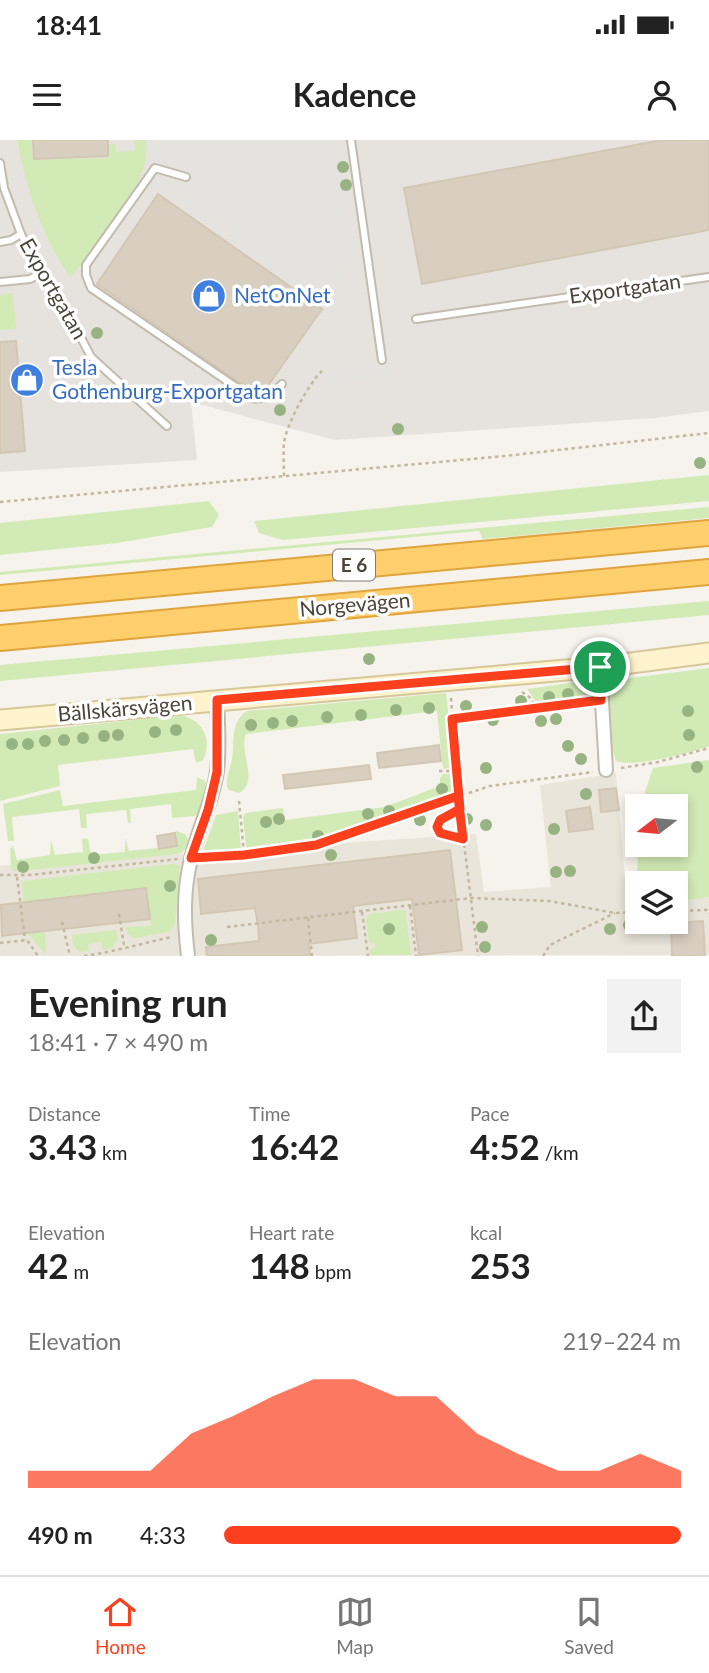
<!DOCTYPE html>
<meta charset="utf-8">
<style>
body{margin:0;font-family:Lato,sans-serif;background:#f2f2f2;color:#222;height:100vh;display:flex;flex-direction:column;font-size:26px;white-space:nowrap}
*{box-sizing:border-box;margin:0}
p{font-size:23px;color:#767676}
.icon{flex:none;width:38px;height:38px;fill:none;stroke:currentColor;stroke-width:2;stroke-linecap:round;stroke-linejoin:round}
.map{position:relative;height:816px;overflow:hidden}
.side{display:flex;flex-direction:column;background:#fff;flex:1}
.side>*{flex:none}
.needle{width:46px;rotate:254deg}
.controls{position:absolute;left:625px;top:654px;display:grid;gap:14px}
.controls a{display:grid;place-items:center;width:63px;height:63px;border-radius:0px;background:#fff;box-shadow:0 4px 10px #0003;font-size:35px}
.pin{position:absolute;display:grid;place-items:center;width:60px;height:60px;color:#fff;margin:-30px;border:4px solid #fff;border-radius:50%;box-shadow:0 2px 7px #0007}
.round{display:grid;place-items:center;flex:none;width:74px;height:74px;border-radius:0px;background:#f2f2f2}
.head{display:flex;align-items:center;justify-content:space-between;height:119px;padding:0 28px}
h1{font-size:38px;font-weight:700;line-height:52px}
.figures{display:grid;grid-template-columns:repeat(3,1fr);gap:10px;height:119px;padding:7px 28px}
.figures div{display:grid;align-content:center}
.figures b{font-size:35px;font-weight:700}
.figures small{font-size:19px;font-weight:400}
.figures p{font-size:19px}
.chart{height:196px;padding:14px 28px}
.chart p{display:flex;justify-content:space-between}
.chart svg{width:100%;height:126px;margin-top:7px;fill:#fc3f1d;opacity:.7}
ul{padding:0 28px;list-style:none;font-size:23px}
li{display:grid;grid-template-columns:112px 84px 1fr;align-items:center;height:52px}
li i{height:18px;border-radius:9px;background:#fc3f1d}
.status{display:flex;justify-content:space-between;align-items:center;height:49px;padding:0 35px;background:#fff;direction:ltr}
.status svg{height:19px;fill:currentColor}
header{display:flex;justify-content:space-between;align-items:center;height:91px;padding:0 28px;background:#fff;font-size:32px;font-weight:700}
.tab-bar{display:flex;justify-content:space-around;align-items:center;height:98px;border-top:2px solid #e0e0e0;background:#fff;font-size:19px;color:#767676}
.tab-bar a{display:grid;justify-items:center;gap:4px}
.tab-bar .active{color:#fc3f1d}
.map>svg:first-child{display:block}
.residential{fill:#eae5da}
.industrial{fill:#e6e2dd}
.green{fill:#d2eab5}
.parking{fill:#e5e3e0}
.building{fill:#d8cfc1;stroke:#d3c7b4;stroke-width:2}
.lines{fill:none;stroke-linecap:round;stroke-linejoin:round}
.lane-casing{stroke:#c2bbae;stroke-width:10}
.street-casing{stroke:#c2bbae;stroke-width:16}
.secondary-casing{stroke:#d6c79b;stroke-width:23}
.highway-casing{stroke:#e0a43c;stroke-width:28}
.path{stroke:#c4b79f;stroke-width:2.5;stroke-dasharray:3.5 3.5;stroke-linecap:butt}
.lane{stroke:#fff;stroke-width:6}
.street{stroke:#fff;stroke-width:12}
.secondary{stroke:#fff3cd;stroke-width:19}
.highway{stroke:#ffcf6e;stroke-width:24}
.tree{fill:#97b381}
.route-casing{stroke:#fff;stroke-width:14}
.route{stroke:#fc3f1d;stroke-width:9}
.labels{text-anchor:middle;stroke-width:7;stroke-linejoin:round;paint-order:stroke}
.shield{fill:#fff;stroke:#817c74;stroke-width:2}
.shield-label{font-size:19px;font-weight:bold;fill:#4b4439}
.street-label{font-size:21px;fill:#4b4439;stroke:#fff}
.shop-label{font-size:21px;fill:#366cbe;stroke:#fff;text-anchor:start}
</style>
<div class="status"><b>18:41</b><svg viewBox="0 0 49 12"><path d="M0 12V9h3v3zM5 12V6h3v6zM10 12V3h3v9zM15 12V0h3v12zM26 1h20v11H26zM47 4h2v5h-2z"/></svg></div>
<header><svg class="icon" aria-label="menu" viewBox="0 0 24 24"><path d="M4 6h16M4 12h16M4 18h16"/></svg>Kadence<svg class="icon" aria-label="person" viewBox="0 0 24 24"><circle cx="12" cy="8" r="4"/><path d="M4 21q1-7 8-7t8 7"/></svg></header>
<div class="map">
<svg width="709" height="816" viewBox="0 0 709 816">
<rect width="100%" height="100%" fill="#f6f3ec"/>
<!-- residential -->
<path class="residential" d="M616,633L627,761L637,760V782H676V753L709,747V815L0,816V726L476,694L484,752L551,747L540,645Z"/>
<!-- industrial -->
<path class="industrial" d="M0,0H709V271L654,278L335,300L191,262L197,320L0,332Z"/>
<!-- green -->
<g class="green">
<path d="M17,0H31L33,20L109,18V4H115L116,12L135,11V0H146C147,10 146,23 142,33C128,66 94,110 70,137C41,95 27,50 17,0Z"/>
<path d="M13,153L16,189L0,190V155Z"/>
<path d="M709,335V361L283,400L259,393L254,381Z"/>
<path d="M209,361L219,375L212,387L117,403L0,415V383Z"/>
<path d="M709,367V378L483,399L479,391L0,435V432Z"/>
<path d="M709,461V475L0,541V525Z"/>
<path d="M709,528V606C692,613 631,628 616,621C609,603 604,556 614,540Z"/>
<path d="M577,542L589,548L592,558L538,565L527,549Z"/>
<path d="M446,553L454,627L443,629L437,571L246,594C238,611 260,641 239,653L229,650L227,647C226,638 229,632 231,624C236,605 228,583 247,571Z"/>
<path d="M181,575C203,580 213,600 203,620L196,623L193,609L58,625L60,646L0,661V594Z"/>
<path d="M709,620V757L676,762V744H637L638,705H676V667H640L653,628Z"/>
<path d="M443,634H453L456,652L321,699L249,711L246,708L243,677L245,673L283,668L285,680L385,667L440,646V638Z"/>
<path d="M197,637L205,641L208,646L197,675L194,676L172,678L171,664L130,669L131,682L128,683L126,670L86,674L87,688H81L79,669L12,677L14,701H8L3,664L60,650L63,666L196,650Z"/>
<path d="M238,671L241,711L207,714L203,711L216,675Z"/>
<path d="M176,691L185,694L189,701L183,712L177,714L22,731H14L11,728L10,709L13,706L17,720L50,715L51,700L55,715L83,712L82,699L85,698L88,699L91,715L125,712V698L129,711L158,708L159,710L177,707Z"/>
<path d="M172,724L179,725C180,728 176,776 175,782C174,788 173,788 169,792L134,798L127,794L126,787L151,786L146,748L129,750L128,753L105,752L52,762L51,758L33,761L36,793H45L46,814L26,792L22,741Z"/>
<path d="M405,770L411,815H370L369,810L375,807L374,803H369L366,779L370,774Z"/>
<path d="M116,790L118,800L112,808L103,810L102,802L88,804L89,811L80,812L73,806L72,795Z"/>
</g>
<!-- parking -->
<g class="parking">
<path d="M148,0H332L340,24L348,78L358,106L321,165L230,100L237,89L208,69L201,78L186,67L191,57L173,46L166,55L145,42L152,31L148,21Z"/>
<path d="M389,222L391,233L324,245L322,234Z"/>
</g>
<!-- building -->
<g class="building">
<path d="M33,0H108V16L34,19Z"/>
<path d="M662,0H709V90L422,144L404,48Z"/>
<path d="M158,54L322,169L264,251L254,253L97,144Z"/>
<path d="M16,201L25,311L0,313V202Z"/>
<path d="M439,605L441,621L379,628L377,613Z"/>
<path d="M369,625L371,639L285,649L283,635Z"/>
<path d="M616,648L619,670L601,672L599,650Z"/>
<path d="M590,667L593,689L569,692L566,671Z"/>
<path d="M175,693L177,706L159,709L157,696Z"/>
<path d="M450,710L462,810L419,815L412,759L353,766L357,798L308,804L310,816H207L206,807L259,801L258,785L255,768L201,774L198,739Z"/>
<path d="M146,748L150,779L2,796L1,765Z"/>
<path d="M703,781L705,816H672L671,783Z"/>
</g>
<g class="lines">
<!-- lane casing -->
<g class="lane-casing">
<g id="lane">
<path d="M351,0L382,220"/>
<path d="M0,23L4,48L21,94L40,134L56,161L76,188L91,217L167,286"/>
<path d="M186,37L155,28L86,125V135L91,148L252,258C266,261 272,253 282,244"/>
<path d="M0,102L11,100L21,94"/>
<path d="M0,142L30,139L40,134"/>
<path d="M416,179L709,137"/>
</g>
</g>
<!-- street casing -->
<g class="street-casing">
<g id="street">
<path d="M600,527L606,630"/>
<path d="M188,816C184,782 183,751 191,719C198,689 213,661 217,631C220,608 218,583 217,560"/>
</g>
</g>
<!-- secondary casing -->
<g class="secondary-casing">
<path id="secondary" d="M0,580L600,527L709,513"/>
</g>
<!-- highway casing -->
<g class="highway-casing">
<g id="highway">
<path d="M0,458L709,393"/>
<path d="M0,498L709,432"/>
</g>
</g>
<!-- path -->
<g class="path">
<path d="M284,336C284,325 283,314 284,303C286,285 309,243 322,231"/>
<path d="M0,362L505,316L709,293"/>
<path d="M522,552L532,559L534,567"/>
<path d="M451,558L458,655L478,816"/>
<path d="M452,579L588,562"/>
<path d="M621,628L658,622L709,608"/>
<path d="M439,631H457"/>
<path d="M239,661L244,714"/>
<path d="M458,670L440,680L437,687L440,693L463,699"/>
<path d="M205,717L244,715L316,704L490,646L593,632"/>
<path d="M0,735H30L178,719"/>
<path d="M17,737L25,800"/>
<path d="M410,766L416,816"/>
<path d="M676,771L707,770L709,774"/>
<path d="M362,772L368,816"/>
<path d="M119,774L124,805"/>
<path d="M308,778L312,816"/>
<path d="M62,782L70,816"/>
<path d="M227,787L471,758L550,761L615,773L637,772"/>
<path d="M0,803L27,800L38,816"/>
<path d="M84,816C114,812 143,803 172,797"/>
<path d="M543,816L550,805L615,773"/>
</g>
<!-- lane -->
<use href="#lane" class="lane"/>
<!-- street -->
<use href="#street" class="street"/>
<!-- secondary -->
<use href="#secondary" class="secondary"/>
<!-- highway -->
<use href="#highway" class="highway"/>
</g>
<!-- trees -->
<g class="tree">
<circle cx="343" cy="27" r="6"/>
<circle cx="346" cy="45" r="6"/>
<circle cx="97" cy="193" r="6"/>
<circle cx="280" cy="270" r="6"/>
<circle cx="398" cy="289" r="6"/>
<circle cx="700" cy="323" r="6"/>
<circle cx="369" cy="519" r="6"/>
<circle cx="568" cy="554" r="6"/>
<circle cx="549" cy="557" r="6"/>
<circle cx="521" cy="561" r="6"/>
<circle cx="466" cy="566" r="6"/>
<circle cx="429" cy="568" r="6"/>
<circle cx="396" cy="570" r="6"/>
<circle cx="688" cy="571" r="6"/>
<circle cx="361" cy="575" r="6"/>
<circle cx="327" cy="577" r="6"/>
<circle cx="556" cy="579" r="6"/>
<circle cx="493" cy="580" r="6"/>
<circle cx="292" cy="581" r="6"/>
<circle cx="541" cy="581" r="6"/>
<circle cx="273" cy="583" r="6"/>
<circle cx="251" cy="585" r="6"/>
<circle cx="176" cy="590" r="6"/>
<circle cx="155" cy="592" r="6"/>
<circle cx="118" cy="595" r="6"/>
<circle cx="689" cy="595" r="6"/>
<circle cx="104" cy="596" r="6"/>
<circle cx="83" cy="598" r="6"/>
<circle cx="64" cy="600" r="6"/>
<circle cx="45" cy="601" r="6"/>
<circle cx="12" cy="604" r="6"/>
<circle cx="28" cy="604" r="6"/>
<circle cx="568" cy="606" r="6"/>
<circle cx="581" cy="619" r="6"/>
<circle cx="697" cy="627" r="6"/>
<circle cx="486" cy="628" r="6"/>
<circle cx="442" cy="649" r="6"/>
<circle cx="586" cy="654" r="6"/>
<circle cx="389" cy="671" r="6"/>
<circle cx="368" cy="674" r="6"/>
<circle cx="279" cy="679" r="6"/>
<circle cx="467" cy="679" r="6"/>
<circle cx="420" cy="680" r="6"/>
<circle cx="266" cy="682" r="6"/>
<circle cx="486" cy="685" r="6"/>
<circle cx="554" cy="689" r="6"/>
<circle cx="318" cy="696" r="6"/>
<circle cx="331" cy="715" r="6"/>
<circle cx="94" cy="718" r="6"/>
<circle cx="23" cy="727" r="6"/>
<circle cx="570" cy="731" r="6"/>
<circle cx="556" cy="732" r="6"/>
<circle cx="170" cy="746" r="6"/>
<circle cx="629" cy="785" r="6"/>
<circle cx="482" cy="787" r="6"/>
<circle cx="389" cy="789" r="6"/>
<circle cx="610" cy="789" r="6"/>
<circle cx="211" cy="800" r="6"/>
<circle cx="485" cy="807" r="6"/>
</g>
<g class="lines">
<!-- route casing -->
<g class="route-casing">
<path id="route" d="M600,527L217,560V632L208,670L191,718L244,715L316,705L458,656L463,699L440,693L437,687L440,680L460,669L452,579L601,560L600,527"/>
</g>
<!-- route -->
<use href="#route" class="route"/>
</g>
<!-- icons -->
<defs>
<g id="shop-disc" transform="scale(1.75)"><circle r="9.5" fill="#3f7fe0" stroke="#fff"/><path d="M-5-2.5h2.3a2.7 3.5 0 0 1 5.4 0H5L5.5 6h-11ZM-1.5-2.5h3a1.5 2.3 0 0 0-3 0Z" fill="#fff"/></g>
</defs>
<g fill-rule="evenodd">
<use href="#shop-disc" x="209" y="156"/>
<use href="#shop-disc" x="27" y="240"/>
</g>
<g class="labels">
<!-- shield labels -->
<rect class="shield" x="333" y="409.5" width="42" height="31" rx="5"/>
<g class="shield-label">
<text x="354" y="432">E 6</text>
</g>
<!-- street labels -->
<g class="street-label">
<text transform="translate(53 149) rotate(60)" y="7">Exportgatan</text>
<text transform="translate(625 149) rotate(-8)" y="7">Exportgatan</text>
<text transform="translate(355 465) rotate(-5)" y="7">Norgevägen</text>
<text transform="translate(125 569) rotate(-5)" y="7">Bällskärsvägen</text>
</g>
<!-- shop labels -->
<g class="shop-label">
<text x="234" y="163">NetOnNet</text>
<text x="52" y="235">Tesla<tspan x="52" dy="24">Gothenburg-Exportgatan</tspan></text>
</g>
</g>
</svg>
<div class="controls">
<a><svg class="needle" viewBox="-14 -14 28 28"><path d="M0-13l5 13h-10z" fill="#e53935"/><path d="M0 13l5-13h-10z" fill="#767676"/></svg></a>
<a><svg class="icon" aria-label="layers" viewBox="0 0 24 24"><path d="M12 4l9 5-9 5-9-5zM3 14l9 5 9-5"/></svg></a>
</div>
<div class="pin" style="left:600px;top:527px;background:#1e9e55"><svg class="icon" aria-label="arrive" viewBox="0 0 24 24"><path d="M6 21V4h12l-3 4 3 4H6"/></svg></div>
</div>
<section class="side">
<div class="head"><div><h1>Evening run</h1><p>18:41 · 7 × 490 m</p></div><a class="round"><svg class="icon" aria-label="share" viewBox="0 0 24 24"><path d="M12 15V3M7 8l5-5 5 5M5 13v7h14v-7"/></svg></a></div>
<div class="figures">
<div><p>Distance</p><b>3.43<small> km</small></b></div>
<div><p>Time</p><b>16:42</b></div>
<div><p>Pace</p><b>4:52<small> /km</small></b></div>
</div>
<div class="figures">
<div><p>Elevation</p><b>42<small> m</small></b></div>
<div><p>Heart rate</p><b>148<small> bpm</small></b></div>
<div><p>kcal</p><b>253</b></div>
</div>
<div class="chart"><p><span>Elevation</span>219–224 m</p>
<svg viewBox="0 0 160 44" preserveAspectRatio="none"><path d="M0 44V38L10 38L20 38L30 38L40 25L50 19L60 12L70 6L80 6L90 12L100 12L110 25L120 32L130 38L140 38L150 32L160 38V44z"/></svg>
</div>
<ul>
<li><b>490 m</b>4:33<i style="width:100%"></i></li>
</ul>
</section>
<nav class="tab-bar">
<a class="active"><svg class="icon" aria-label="home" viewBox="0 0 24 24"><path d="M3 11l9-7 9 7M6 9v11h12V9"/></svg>Home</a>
<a><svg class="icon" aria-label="map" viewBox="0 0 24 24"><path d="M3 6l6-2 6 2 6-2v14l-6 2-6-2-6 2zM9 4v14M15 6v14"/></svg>Map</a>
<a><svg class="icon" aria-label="saved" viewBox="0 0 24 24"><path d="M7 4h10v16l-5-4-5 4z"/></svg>Saved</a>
</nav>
